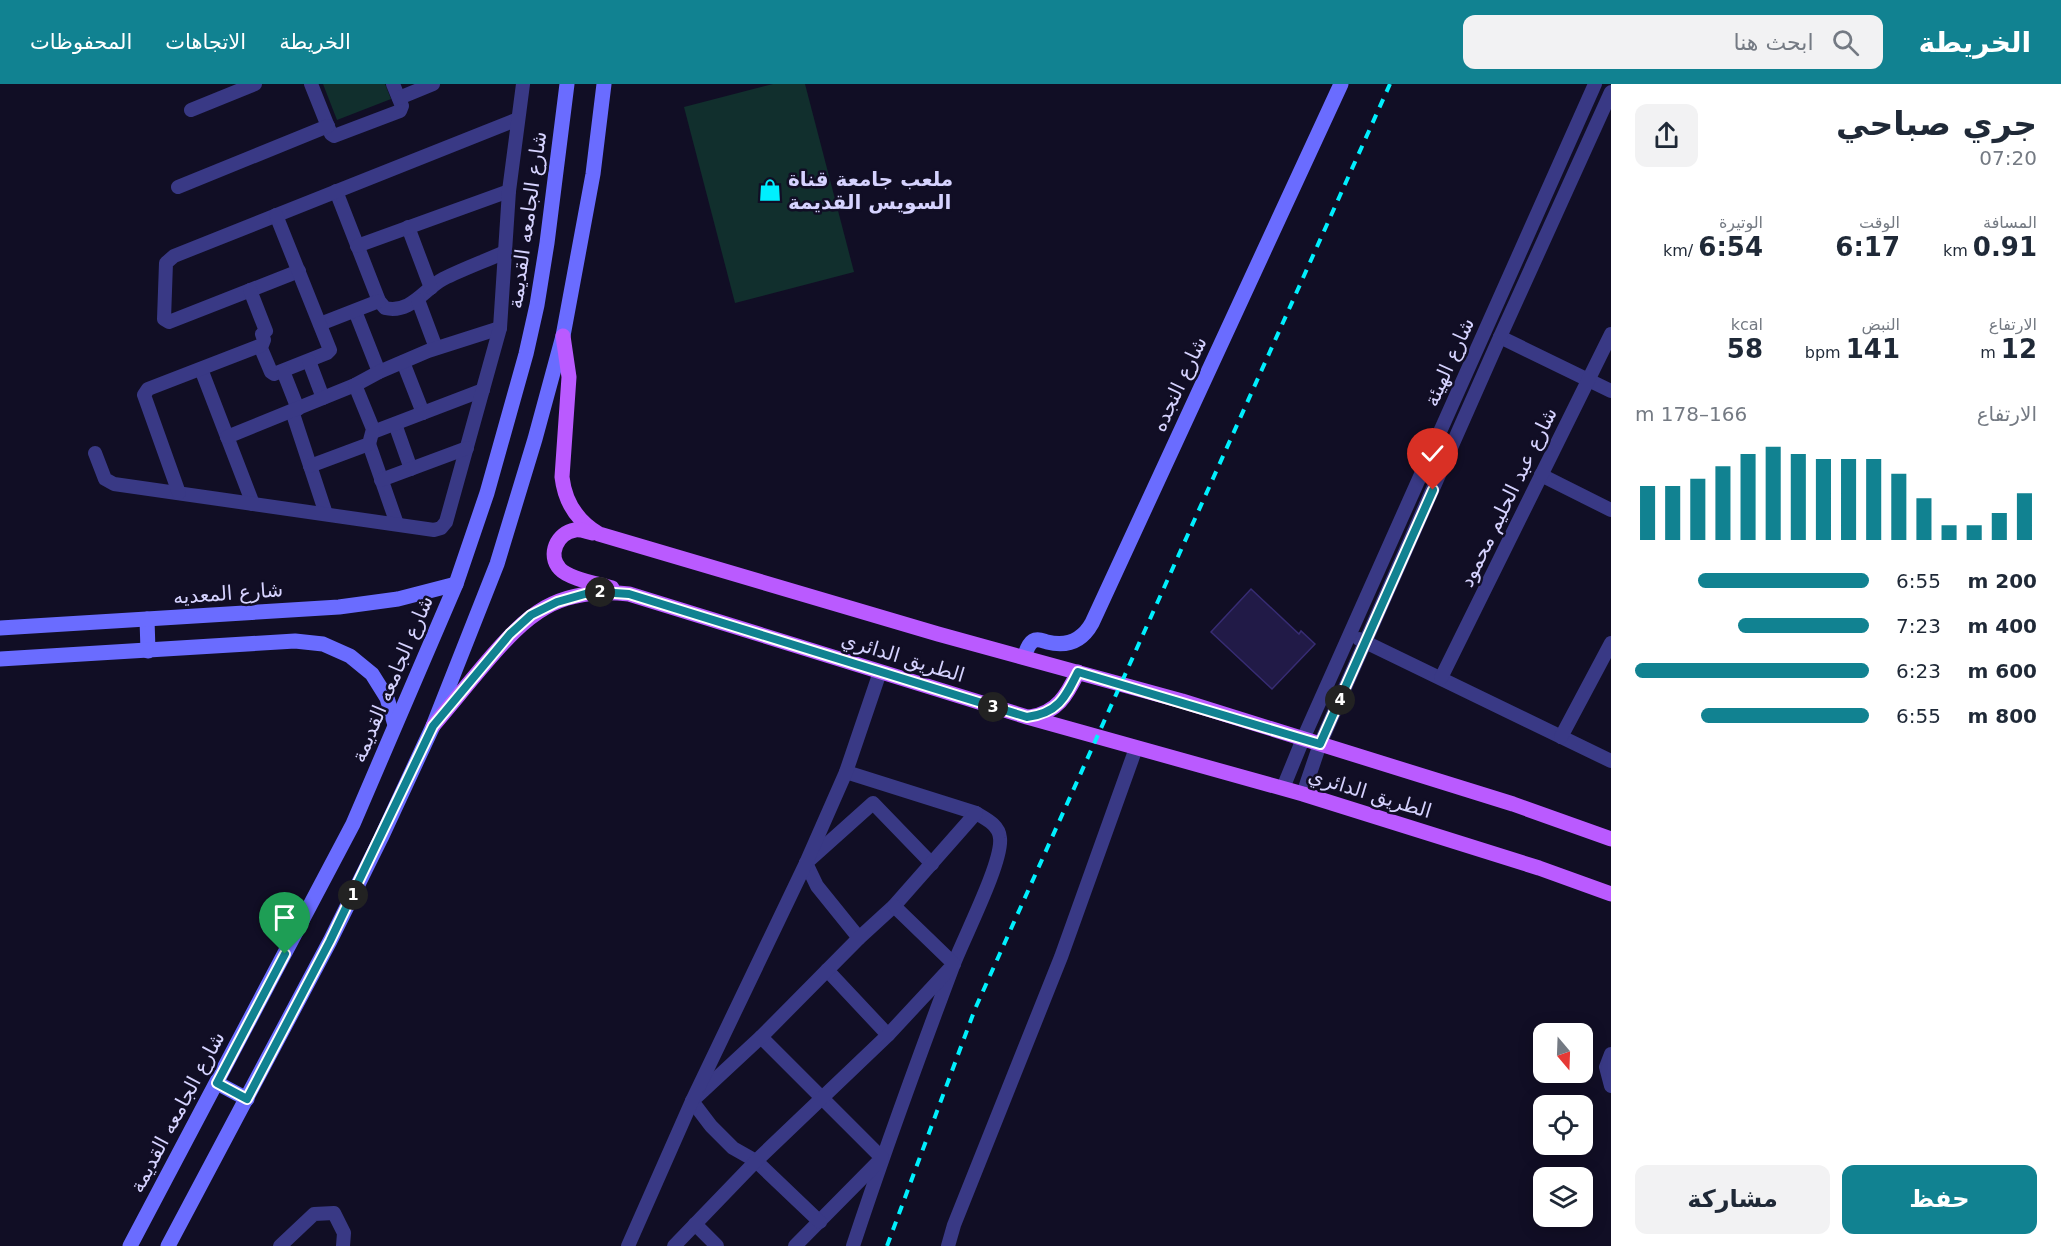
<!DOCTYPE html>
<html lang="ar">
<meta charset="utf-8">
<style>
body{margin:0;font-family:"DejaVu Sans","Noto Naskh Arabic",sans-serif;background:#f2f2f3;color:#1f2937;direction:rtl;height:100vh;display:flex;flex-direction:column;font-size:22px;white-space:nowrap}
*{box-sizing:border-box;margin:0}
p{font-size:20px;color:#747a83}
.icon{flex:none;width:33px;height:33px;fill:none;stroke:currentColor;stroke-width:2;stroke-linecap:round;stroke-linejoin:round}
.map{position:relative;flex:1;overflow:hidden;direction:ltr}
.drawer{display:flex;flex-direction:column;background:#fff;width:450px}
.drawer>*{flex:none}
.needle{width:39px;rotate:161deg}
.controls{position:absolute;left:1533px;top:939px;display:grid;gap:12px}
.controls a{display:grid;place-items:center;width:60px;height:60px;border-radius:12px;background:#fff;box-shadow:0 3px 15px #0003;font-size:30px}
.pin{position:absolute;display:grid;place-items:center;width:51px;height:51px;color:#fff;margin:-62px -26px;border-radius:50% 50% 50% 0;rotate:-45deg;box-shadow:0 0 6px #0007}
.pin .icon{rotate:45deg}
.km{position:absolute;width:30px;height:30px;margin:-15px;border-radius:50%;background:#222;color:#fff;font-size:16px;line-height:30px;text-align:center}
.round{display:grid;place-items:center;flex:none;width:63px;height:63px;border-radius:12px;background:#f2f2f3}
.summary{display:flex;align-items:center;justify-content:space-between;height:102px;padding:0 24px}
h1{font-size:33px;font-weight:700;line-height:45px}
.metrics{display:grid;grid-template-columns:repeat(3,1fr);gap:9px;height:102px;padding:6px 24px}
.metrics div{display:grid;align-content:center}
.metrics b{font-size:26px;font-weight:700}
.metrics small{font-size:16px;font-weight:400}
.metrics p{font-size:16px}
.chart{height:168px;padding:12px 24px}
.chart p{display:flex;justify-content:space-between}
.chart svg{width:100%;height:108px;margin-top:6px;stroke:#118291;stroke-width:6}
.button{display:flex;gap:12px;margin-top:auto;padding:12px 24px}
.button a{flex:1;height:69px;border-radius:12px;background:#118291;color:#fff;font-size:24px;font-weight:700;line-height:69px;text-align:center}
.button a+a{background:#f2f2f3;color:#1f2937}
ul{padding:0 24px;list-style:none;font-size:20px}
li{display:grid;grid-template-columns:96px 72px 1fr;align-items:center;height:45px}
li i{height:15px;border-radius:8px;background:#118291}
header{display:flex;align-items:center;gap:36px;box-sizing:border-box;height:84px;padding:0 30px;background:#118291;color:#fff}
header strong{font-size:28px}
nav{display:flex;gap:33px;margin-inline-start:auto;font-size:21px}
.search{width:420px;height:54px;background:#f2f2f3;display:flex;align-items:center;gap:15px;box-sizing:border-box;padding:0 21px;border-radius:12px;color:#747a83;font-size:22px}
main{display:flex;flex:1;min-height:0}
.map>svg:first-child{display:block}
.green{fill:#112f2d}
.building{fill:#211a47;stroke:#372c73;stroke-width:1.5}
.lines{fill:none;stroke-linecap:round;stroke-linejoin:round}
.street{stroke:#393985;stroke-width:14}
.secondary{stroke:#6a6cff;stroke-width:15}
.primary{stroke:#ba5aff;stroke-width:15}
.rail{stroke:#00effe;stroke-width:4;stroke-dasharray:9 8;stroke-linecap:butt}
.route-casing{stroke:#fff;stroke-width:12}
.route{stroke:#118291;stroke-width:8}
.labels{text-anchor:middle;stroke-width:5;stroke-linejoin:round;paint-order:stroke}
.poi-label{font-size:20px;font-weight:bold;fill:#d6d3ff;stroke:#110e25;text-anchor:start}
.street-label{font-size:20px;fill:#d6d3ff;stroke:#110e25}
</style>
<header>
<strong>الخريطة</strong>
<div class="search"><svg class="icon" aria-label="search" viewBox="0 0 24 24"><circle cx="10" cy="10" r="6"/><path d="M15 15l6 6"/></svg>ابحث هنا</div>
<nav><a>الخريطة</a><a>الاتجاهات</a><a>المحفوظات</a></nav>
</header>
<main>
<section class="drawer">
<div class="summary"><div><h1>جري صباحي</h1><p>07:20</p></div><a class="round"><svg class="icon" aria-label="share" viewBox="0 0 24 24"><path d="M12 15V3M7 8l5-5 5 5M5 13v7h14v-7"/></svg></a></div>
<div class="metrics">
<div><p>المسافة</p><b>0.91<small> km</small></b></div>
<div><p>الوقت</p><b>6:17</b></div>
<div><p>الوتيرة</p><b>6:54<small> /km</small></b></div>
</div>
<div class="metrics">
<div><p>الارتفاع</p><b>12<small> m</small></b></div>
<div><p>النبض</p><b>141<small> bpm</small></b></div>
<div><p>kcal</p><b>58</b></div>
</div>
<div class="chart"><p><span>الارتفاع</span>166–178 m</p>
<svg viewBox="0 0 160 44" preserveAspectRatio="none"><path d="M5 44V22M15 44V22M25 44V19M35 44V14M45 44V9M55 44V6M65 44V9M75 44V11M85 44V11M95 44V11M105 44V17M115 44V27M125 44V38M135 44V38M145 44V33M155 44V25"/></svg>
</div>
<ul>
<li><b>200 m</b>6:55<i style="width:73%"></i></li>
<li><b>400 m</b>7:23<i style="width:56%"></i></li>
<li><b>600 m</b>6:23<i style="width:100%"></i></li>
<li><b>800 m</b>6:55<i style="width:72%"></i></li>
</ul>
<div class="button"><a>حفظ</a><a>مشاركة</a></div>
</section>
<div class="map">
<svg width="1611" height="1162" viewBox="0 0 1611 1162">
<rect width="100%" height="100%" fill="#110e25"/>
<!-- green -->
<g class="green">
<path d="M323,0H385L391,15L337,36Z"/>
<path d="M773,0H805L854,188L735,219L684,23Z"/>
</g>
<!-- building -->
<path class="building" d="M1251,505L1299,550L1301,547L1315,560L1272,605L1211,548Z"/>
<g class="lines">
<!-- street -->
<g class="street">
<path d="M311,0L331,50L334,52L400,27L402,22L393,0"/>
<path d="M399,14L433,0"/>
<path d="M191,26L255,0"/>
<path d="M178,103L328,42"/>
<path d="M336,107L379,217L385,224C411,230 424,205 443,195C463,185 485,177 505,168"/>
<path d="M408,143L431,204"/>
<path d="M357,162L509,107"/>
<path d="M299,187L169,238L164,235L166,179L174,172L518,35"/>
<path d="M418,216L436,264"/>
<path d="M355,227L379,288"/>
<path d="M320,240L379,217"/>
<path d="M1500,253L1611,307"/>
<path d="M260,262L271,288L274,290L327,269L330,266L276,131"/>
<path d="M309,277L323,314"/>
<path d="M403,278L423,329"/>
<path d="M201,285L253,420"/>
<path d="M283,287L298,325"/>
<path d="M292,327L326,430"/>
<path d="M395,340L411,385"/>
<path d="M373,348L483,306"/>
<path d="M227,353L355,301L379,288L428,267L500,244"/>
<path d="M369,360L397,440"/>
<path d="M95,369L105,395L114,400L434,446L441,444L446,438L500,244L509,107L523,0"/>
<path d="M310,382L369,360L373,345L355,301"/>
<path d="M1541,391L1611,426"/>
<path d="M381,396L467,364"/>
<path d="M179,409L144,311L148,305L262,261L264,256L262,250L266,247L250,206"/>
<path d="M1359,555L1611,677"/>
<path d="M1441,594L1611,250"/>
<path d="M1561,653L1611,559"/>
<path d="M846,688L976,729C986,735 999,741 1000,754C1003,778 963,855 953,882C918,975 884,1068 853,1162"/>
<path d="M1283,704L1303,655L1595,0"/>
<path d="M1303,710L1320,660L1500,253L1611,8"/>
<path d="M859,854L817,802L806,779L873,719L932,780"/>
<path d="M827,886L888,951"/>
<path d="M761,953L882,1074L795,1162"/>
<path d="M1611,970L1606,983L1611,1002"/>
<path d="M820,1138L756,1077L733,1064L711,1042L692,1017L761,953L859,854L894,822L976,729"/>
<path d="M695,1140L717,1162"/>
<path d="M280,1162L314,1130L334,1129L344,1149L343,1162"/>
<path d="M628,1162L692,1017L806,779L846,688L880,588"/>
<path d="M674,1162L756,1077L888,951L954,880L894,822"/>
<path d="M948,1162L954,1141L1061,873L1136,664"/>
</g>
<!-- secondary -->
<g class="secondary">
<path d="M147,535L148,567"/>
<path d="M0,544L339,523L398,515L456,500"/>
<path d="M1024,573C1026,568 1028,560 1033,557C1038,554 1043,557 1047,558C1067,563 1082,557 1092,539L1341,0"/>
<path d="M0,575L295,557L323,560L350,572L372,590L387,614L395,641"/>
<path d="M217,999L247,1015"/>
<path d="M130,1162L353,740L456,500L487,409L526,270L537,221L547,159L567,0"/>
<path d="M168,1162L330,857L381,754L433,642L497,480L535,355L563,252L593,90L604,0"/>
</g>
<!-- primary -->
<g class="primary">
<path d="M563,252L569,293L562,393C565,419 577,437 599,450L938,550L1182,617L1513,720L1611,755"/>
<path d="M593,449C587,448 581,445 575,446C557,449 547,471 560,485C569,495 599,500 612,504"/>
<path d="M1030,633C1057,629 1067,611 1078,588"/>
<path d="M433,642C450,622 467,601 484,581C527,530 557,502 629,510L1027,633L1303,710L1539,784L1611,810"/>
</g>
<!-- rail -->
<path class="rail" d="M887,1162L975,925L1390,0"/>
</g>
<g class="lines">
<!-- route casing -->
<g class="route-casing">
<path id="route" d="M285,870L217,999L247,1015L330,857L433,642L510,550L531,531L557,518L585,510L600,508L629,510L1027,633C1058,629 1065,614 1078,588L1320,660L1433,406"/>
</g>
<!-- route -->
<use href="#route" class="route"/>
</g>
<!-- icons -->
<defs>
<g id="shop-bare" transform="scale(1.8)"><path d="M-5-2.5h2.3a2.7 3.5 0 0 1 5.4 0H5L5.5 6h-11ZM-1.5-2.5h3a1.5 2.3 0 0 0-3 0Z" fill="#00effe" stroke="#110e25" stroke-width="2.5" paint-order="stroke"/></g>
</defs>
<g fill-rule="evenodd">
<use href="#shop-bare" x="770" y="106"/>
</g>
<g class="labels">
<!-- poi labels -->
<g class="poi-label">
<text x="788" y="102">ملعب جامعة قناة<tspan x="788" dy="23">السويس القديمة</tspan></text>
</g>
<!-- street labels -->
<g class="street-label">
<text transform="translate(527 136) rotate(-82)" y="7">شارع الجامعه القديمة</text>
<text transform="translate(1449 278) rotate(-66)" y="7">شارع الهيئة</text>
<text transform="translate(1179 300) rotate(-65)" y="7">شارع النجده</text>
<text transform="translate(1508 413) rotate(-64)" y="7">شارع عبد الحليم محمود</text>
<text transform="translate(228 509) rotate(-4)" y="7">شارع المعديه</text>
<text transform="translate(903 573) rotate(17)" y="7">الطريق الدائري</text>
<text transform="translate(392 595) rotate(-67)" y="7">شارع الجامعه القديمة</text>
<text transform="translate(1370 709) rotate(17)" y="7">الطريق الدائري</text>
<text transform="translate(177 1028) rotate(-62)" y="7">شارع الجامعه القديمة</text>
</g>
</g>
</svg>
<div class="controls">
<a><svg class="needle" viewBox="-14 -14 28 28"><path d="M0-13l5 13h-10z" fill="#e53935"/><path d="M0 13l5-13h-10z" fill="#747a83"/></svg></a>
<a><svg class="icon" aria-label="locate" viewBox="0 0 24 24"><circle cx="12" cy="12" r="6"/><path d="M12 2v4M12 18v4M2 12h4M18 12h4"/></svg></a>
<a><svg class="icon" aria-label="layers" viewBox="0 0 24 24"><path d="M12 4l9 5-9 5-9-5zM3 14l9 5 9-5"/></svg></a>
</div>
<div class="pin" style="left:285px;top:870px;background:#1e9e55"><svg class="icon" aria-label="arrive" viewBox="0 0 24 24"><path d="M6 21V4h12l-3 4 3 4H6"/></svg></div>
<div class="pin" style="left:1433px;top:406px;background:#d93025"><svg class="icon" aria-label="check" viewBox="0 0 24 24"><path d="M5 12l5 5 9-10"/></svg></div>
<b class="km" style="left:353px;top:811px">1</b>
<b class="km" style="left:600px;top:508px">2</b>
<b class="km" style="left:993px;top:623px">3</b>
<b class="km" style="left:1340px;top:616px">4</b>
</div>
</main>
